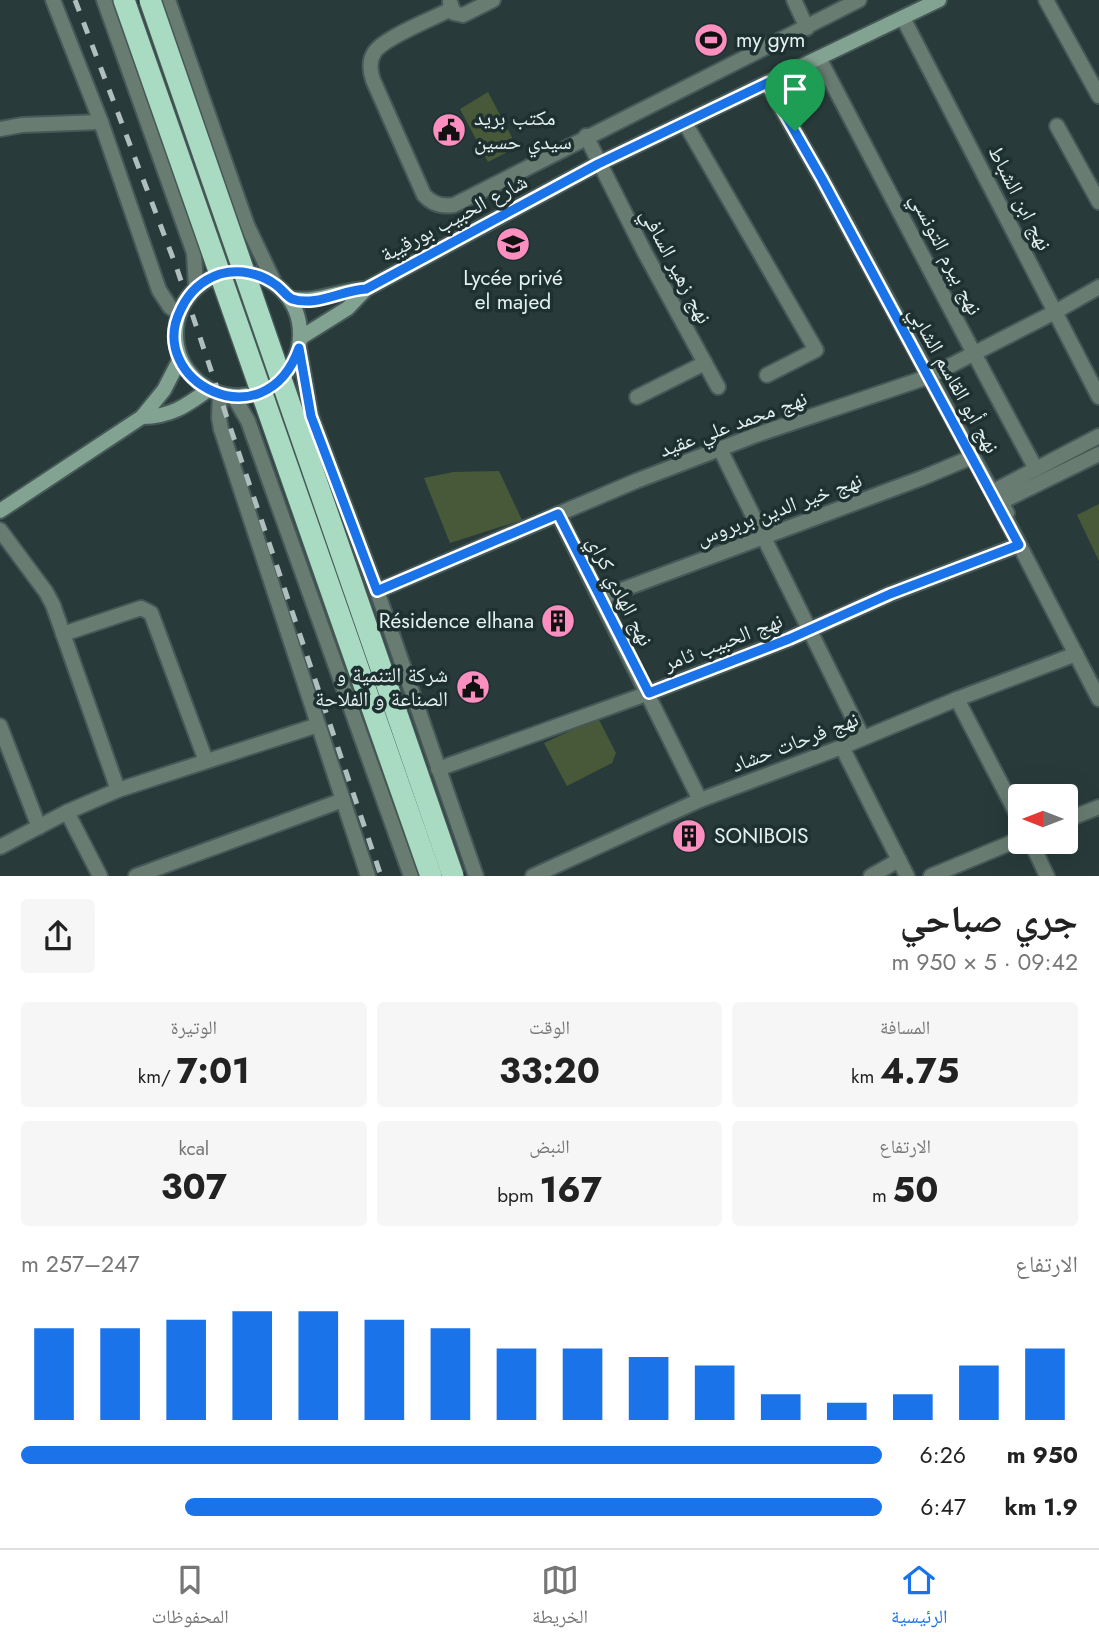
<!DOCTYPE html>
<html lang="ar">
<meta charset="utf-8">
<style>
body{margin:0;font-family:Jost,"Noto Naskh Arabic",sans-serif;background:#f6f6f6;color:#222;direction:rtl;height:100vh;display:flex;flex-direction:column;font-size:26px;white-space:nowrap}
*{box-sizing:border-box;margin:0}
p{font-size:23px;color:#767676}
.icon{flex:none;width:38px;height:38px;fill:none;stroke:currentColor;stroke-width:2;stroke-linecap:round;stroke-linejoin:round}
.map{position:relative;height:876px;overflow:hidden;direction:ltr}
.drawer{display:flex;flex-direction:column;background:#fff;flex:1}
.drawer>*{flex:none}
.needle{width:46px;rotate:270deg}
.fabs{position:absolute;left:1008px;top:784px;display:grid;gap:14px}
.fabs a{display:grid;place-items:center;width:70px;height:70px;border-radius:7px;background:#fff;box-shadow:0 7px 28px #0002;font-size:35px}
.pin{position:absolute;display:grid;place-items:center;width:60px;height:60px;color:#fff;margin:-72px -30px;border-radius:50% 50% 50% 0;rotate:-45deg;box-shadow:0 0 7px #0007}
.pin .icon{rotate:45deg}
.round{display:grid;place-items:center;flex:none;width:74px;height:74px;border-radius:7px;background:#f6f6f6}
.summary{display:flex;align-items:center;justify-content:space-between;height:119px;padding:0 21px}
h1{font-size:38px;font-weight:700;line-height:52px}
.figures{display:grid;grid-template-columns:repeat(3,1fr);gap:10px;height:119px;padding:7px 21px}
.figures div{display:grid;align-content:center;border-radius:7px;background:#f6f6f6;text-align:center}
.figures b{font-size:35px;font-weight:700}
.figures small{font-size:19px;font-weight:400}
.figures p{font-size:19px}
.chart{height:196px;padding:14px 21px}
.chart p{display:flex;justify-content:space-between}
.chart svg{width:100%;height:126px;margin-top:7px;stroke:#1a73e8;stroke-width:6}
ul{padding:0 21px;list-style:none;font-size:23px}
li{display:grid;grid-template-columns:112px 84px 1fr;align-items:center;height:52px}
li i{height:18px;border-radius:9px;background:#1a73e8}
.tabs{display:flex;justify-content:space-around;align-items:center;height:98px;border-top:2px solid #e0e0e0;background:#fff;font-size:19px;color:#767676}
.tabs a{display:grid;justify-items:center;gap:4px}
.tabs .on{color:#1a73e8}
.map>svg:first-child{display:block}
.green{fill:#485939}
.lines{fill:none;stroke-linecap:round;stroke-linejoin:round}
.street-casing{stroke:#465857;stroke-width:18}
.secondary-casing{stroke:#465857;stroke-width:18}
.street{stroke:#687c72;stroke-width:14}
.secondary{stroke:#83a392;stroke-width:14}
.rail{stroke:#b0bebd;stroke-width:5;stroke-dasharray:12 12;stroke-linecap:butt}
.highway-bridge-casing{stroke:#465857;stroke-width:24;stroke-linecap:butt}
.highway-bridge{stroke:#a9dbc2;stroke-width:21}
.route-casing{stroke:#fff;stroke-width:14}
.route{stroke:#1a73e8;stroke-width:9}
.labels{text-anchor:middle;stroke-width:7;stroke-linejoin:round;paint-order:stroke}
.poi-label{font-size:21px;fill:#e5f0f0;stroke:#1e3030;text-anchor:start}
.street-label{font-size:21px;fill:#e5f0f0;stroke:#1e3030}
</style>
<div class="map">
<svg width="1099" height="876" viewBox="0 0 1099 876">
<rect width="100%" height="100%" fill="#283b3a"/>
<!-- green -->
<g class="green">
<path d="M488,92L517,147L488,162L460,109Z"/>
<path d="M499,471L522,520L450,543L424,478L453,472Z"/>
<path d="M1099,504V561L1077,515Z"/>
<path d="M598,718L616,753L612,763L567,786L544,743Z"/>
</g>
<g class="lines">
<!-- street casing -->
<g class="street-casing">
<g id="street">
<path d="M53,0L101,122L159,290L170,307L179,313"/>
<path d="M104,0L194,253L196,287"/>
<path d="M168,0L247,225L275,284"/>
<path d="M794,0L807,28"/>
<path d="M1046,0L1099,96"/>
<path d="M450,2L454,13L463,15L493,0"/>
<path d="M451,9C435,18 382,38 374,53C369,61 370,71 373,80L424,195C432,204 442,207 454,205L859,0"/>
<path d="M903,18L1099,397"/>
<path d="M819,58C891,195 962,333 1036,469"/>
<path d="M767,83L822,179L992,492L1099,699"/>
<path d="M685,123L816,350L767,375"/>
<path d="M1057,126L1099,202"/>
<path d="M0,129L22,125L101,122"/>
<path d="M586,136L645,253L718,387"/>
<path d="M299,348L311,416L377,591L476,876"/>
<path d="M220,395L219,418L221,429L368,876"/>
<path d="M234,397L248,421L411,876"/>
<path d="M637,397L705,363"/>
<path d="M720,449L863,738"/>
<path d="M992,492L1099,436"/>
<path d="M1007,513L1001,502L1099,454"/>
<path d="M558,514L700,800"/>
<path d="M0,530L46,592L53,605L118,790"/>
<path d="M377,591L636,481L756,435L928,377L1055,312L1099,287"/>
<path d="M600,598L922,478L972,457"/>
<path d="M63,634L141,608L151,613L206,761"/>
<path d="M957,699L1020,820"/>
<path d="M0,726L39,827"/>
<path d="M842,747L907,876"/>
<path d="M438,769L649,693L789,639L890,594L1019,545"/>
<path d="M67,812L100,876"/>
<path d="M1066,820L1099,807"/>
<path d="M1031,842L1047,876"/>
<path d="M0,847L67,812L118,790L318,725"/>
<path d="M136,876L343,800"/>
<path d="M533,876L700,800L842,747L957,699L1076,654"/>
<path d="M871,876L899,860"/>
<path d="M931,876L1020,839"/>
</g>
</g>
<!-- secondary casing -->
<g class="secondary-casing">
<g id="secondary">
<circle cx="238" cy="334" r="62"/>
<path d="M289,298C316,304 339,290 366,289"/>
<path d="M300,338L348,308L366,289L598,164L939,0"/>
<path d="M142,417C170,417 186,406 208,390"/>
<path d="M0,511L142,417L164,390L180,359"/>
</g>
</g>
<!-- street -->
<use href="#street" class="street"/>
<!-- secondary -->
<use href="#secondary" class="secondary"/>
<!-- rail -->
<path class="rail" d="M75,0L176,266L381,876"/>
<!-- highway-bridge casing -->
<g class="highway-bridge-casing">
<g id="highway-bridge">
<path d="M124,0L431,876"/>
<path d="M150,0L453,876"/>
</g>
</g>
<!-- highway-bridge -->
<use href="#highway-bridge" class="highway-bridge"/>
</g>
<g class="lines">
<!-- route casing -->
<g class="route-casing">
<path id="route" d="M767,83L822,179L1019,545L890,594L789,639L649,693L558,514L377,591L311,416L299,348C265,444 144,381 181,309C189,292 202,280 220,274C239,269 260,273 276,285C282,289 286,296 292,299C316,307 342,290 366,289L598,164Z"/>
</g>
<!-- route -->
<use href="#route" class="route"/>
</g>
<!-- icons -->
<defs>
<g id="stadium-disc" transform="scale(1.75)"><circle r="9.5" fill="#fd8ec0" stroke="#1e3030"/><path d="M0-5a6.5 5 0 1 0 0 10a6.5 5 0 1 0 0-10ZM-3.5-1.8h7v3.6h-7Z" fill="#111"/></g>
<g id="civic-disc" transform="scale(1.75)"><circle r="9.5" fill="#fd8ec0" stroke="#1e3030"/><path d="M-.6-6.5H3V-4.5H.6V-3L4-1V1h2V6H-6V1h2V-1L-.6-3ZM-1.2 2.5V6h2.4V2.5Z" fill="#111"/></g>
<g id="school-disc" transform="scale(1.75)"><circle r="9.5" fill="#fd8ec0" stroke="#1e3030"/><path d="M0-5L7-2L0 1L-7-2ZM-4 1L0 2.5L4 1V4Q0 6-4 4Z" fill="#111"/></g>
<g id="building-disc" transform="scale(1.75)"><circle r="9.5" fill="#fd8ec0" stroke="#1e3030"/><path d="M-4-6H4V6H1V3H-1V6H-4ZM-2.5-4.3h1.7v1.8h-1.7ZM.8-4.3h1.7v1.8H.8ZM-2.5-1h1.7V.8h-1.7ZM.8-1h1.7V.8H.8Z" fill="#111"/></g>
</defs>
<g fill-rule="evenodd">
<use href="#stadium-disc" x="711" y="40"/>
<use href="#civic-disc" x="449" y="130"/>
<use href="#school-disc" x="513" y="244"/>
<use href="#building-disc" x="558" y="621"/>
<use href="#civic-disc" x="473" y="687"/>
<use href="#building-disc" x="689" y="836"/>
</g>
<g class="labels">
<!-- poi labels -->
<g class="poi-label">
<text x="736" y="47">my gym</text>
<text x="474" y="125">مكتب بريد<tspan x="474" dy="24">سيدي حسين</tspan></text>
<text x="513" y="285" text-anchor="middle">Lycée privé<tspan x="513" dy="24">el majed</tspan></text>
<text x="534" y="628" text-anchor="end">Résidence elhana</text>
<text x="448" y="682" text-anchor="end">شركة التنمية و<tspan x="448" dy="24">الصناعة و الفلاحة</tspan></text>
<text x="714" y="843">SONIBOIS</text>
</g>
<!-- street labels -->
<g class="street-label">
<text transform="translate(1020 198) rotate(63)" y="7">نهج ابن الشباط</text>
<text transform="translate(454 218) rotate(-28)" y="7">شارع الحبيب بورقيبة</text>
<text transform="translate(946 254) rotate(63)" y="7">نهج بيرم التونسي</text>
<text transform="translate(676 266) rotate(62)" y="7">نهج زهير السافي</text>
<text transform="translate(954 380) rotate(61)" y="7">نهج أبو القاسم الشابي</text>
<text transform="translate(733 424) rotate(-20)" y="7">نهج محمد علي عقيد</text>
<text transform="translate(779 509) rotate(-20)" y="7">نهج خير الدين بربروس</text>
<text transform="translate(620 591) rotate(63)" y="7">نهج الهادي كراي</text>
<text transform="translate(723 642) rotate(-21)" y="7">نهج الحبيب ثامر</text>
<text transform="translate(795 742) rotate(-21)" y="7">نهج فرحات حشاد</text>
</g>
</g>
</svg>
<div class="fabs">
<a><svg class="needle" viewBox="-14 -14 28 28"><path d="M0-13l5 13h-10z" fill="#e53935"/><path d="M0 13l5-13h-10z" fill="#767676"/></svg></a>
</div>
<div class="pin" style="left:795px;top:131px;background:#1e9e55"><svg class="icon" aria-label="arrive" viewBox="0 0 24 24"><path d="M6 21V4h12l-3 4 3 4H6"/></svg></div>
</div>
<section class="drawer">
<div class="summary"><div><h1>جري صباحي</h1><p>09:42 · 5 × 950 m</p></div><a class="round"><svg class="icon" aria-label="share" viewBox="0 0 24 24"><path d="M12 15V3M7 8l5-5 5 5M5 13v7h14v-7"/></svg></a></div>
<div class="figures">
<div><p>المسافة</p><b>4.75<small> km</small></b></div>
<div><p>الوقت</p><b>33:20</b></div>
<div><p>الوتيرة</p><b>7:01<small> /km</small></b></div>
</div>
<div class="figures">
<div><p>الارتفاع</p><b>50<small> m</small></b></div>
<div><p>النبض</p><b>167<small> bpm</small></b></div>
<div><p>kcal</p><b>307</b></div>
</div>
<div class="chart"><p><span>الارتفاع</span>247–257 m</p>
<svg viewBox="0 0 160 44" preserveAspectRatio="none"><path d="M5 44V12M15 44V12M25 44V9M35 44V6M45 44V6M55 44V9M65 44V12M75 44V19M85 44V19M95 44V22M105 44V25M115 44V35M125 44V38M135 44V35M145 44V25M155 44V19"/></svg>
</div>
<ul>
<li><b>950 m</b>6:26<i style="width:100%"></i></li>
<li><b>1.9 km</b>6:47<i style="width:81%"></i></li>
</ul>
</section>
<nav class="tabs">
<a class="on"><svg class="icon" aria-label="home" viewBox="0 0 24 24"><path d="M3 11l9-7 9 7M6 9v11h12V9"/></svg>الرئيسية</a>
<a><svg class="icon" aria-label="map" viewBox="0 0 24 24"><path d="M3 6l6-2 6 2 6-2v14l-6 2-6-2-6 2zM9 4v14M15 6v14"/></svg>الخريطة</a>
<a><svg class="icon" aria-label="saved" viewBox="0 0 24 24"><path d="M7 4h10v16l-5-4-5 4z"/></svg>المحفوظات</a>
</nav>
